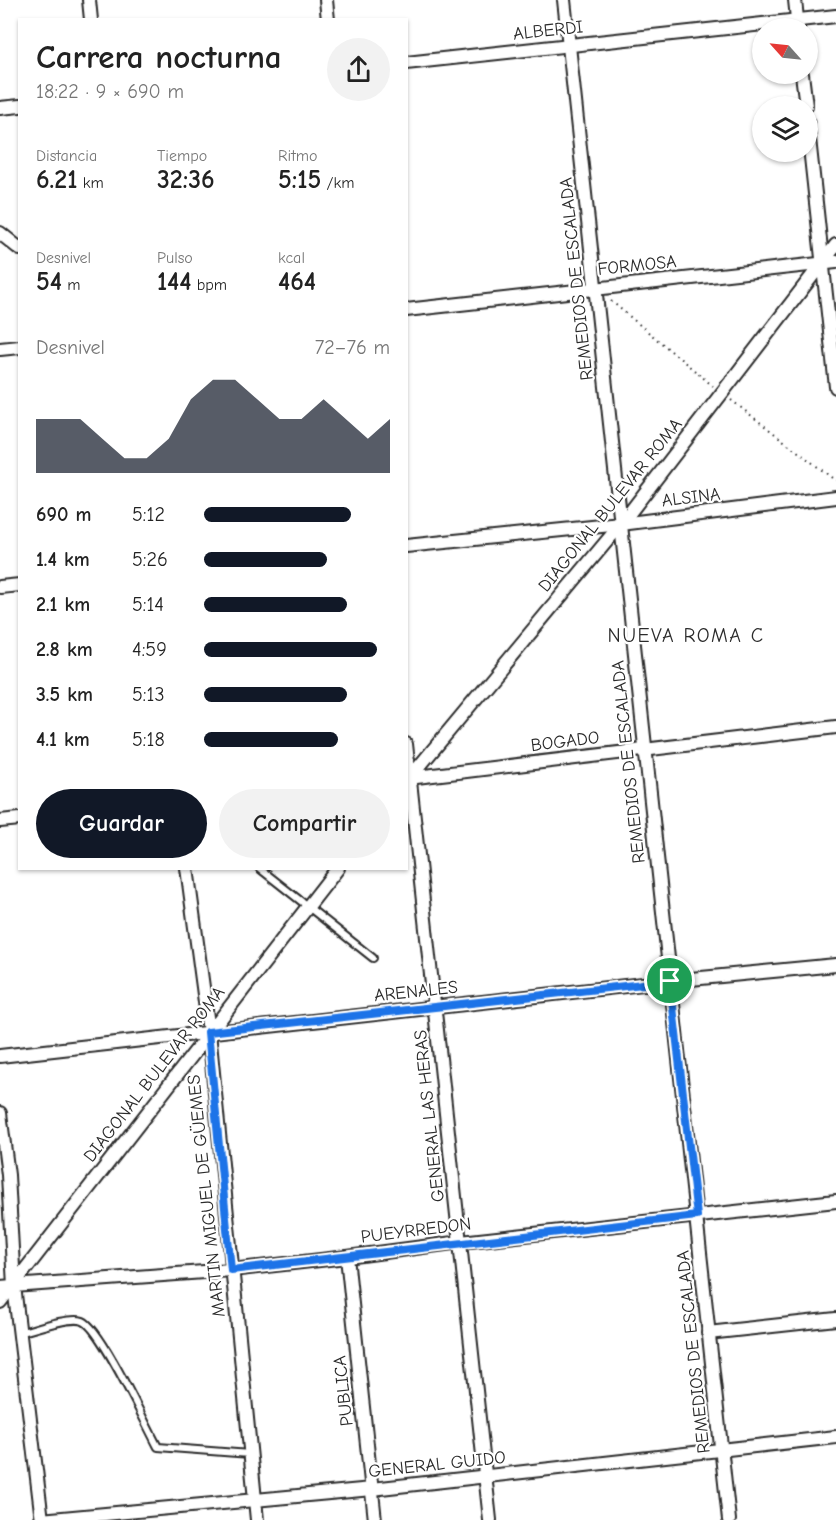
<!DOCTYPE html>
<html lang="es">
<meta charset="utf-8">
<style>
body{margin:0;font-family:"Comic Neue",sans-serif;background:#f2f2f2;color:#222;height:100vh;display:flex;flex-direction:column;font-size:22px;white-space:nowrap}
*{box-sizing:border-box;margin:0}
p{font-size:20px;color:#767676}
.icon{flex:none;width:33px;height:33px;fill:none;stroke:currentColor;stroke-width:2;stroke-linecap:round;stroke-linejoin:round}
.map{position:relative;flex:1;overflow:hidden}
.details{position:absolute;left:18px;top:18px;width:390px;height:852px;display:flex;flex-direction:column;background:#fff;border-radius:0px;box-shadow:0 2px 4px #0004}
.details>*{flex:none}
.needle{width:39px;rotate:297deg}
.controls{position:absolute;left:752px;top:18px;display:grid;gap:12px}
.controls a{display:grid;place-items:center;width:66px;height:66px;border-radius:50%;background:#fff;box-shadow:0 2px 4px #0004;font-size:30px}
.pin{position:absolute;display:grid;place-items:center;width:51px;height:51px;color:#fff;margin:-26px;border:3px solid #fff;border-radius:50%;box-shadow:0 2px 6px #0007}
.round{display:grid;place-items:center;flex:none;width:63px;height:63px;border-radius:32px;background:#f2f2f2}
.head{display:flex;align-items:center;justify-content:space-between;height:102px;padding:0 18px}
h1{font-size:33px;font-weight:700;line-height:45px}
.metrics{display:grid;grid-template-columns:repeat(3,1fr);gap:9px;height:102px;padding:6px 18px}
.metrics div{display:grid;align-content:center}
.metrics b{font-size:26px;font-weight:700}
.metrics small{font-size:16px;font-weight:400}
.metrics p{font-size:16px}
.chart{height:168px;padding:12px 18px}
.chart p{display:flex;justify-content:space-between}
.chart svg{width:100%;height:108px;margin-top:6px;fill:#111827;opacity:.7}
.cta{display:flex;gap:12px;margin-top:auto;padding:12px 18px}
.cta a{flex:1;height:69px;border-radius:36px;background:#111827;color:#fff;font-size:24px;font-weight:700;line-height:69px;text-align:center}
.cta a+a{background:#f2f2f2;color:#222}
ul{padding:0 18px;list-style:none;font-size:20px}
li{display:grid;grid-template-columns:96px 72px 1fr;align-items:center;height:45px}
li i{height:15px;border-radius:8px;background:#111827}
.map>svg:first-child{display:block}
.lines{fill:none;stroke-linecap:round;stroke-linejoin:round}
.lane-casing{stroke:#2b2b2b;stroke-width:10}
.street-casing{stroke:#2b2b2b;stroke-width:16}
.path{stroke:#2b2b2b;stroke-width:2;stroke-dasharray:1.5 4.5;stroke-linecap:butt}
.lane{stroke:#fff;stroke-width:6}
.street{stroke:#fff;stroke-width:12}
.route-casing{stroke:#fff;stroke-width:12}
.route{stroke:#1a73e8;stroke-width:8}
.labels{text-anchor:middle;stroke-width:4.5;stroke-linejoin:round;paint-order:stroke}
.street-label{font-size:18px;fill:#2b2b2b;stroke:#fff}
.neighbourhood-label{font-size:20px;letter-spacing:1.5px;fill:#2b2b2b;stroke:#fff}
</style>
<div class="map">
<svg width="836" height="1520" viewBox="0 0 836 1520">
<rect width="100%" height="100%" fill="#fff"/>
<filter id="ink" filterUnits="userSpaceOnUse"><feTurbulence type="fractalNoise" baseFrequency=".0167" numOctaves="2"/><feDisplacementMap in="SourceGraphic" scale="12" xChannelSelector="R" yChannelSelector="G"/><feConvolveMatrix kernelMatrix="1 2 1 2 8 2 1 2 1" color-interpolation-filters="sRGB"/></filter>
<g filter="url(#ink)">
<g class="lines">
<!-- lane casing -->
<g class="lane-casing">
<g id="lane">
<path d="M259,868L373,958"/>
<path d="M19,1333C34,1329 70,1316 83,1321C101,1328 146,1425 158,1447L250,1454"/>
</g>
</g>
<!-- street casing -->
<g class="street-casing">
<g id="street">
<path d="M89,0L91,20"/>
<path d="M326,0L328,20"/>
<path d="M564,0L729,1520"/>
<path d="M795,0L798,28"/>
<path d="M406,63L836,16"/>
<path d="M802,74L806,106"/>
<path d="M0,108L20,106"/>
<path d="M807,120L836,387"/>
<path d="M0,233L20,249"/>
<path d="M406,310L836,262"/>
<path d="M0,349L20,347"/>
<path d="M406,546L621,524L836,497"/>
<path d="M0,587L20,585"/>
<path d="M406,744L490,1520"/>
<path d="M408,778L836,727"/>
<path d="M408,780L621,524L836,245"/>
<path d="M0,821L20,819"/>
<path d="M187,868L209,1032L257,1520"/>
<path d="M0,1056L670,981L836,965"/>
<path d="M0,1113L8,1175L14,1286L42,1520"/>
<path d="M347,1257L375,1520"/>
<path d="M0,1287L231,1270L347,1257L461,1242L836,1201"/>
<path d="M0,1302L338,868"/>
<path d="M708,1333L836,1319"/>
<path d="M41,1520L372,1489L836,1437"/>
</g>
</g>
<!-- path -->
<g class="path">
<path d="M611,301L713,386"/>
<path d="M731,400L836,481"/>
</g>
<!-- lane -->
<use href="#lane" class="lane"/>
<!-- street -->
<use href="#street" class="street"/>
</g>
</g>
<g class="lines" filter="url(#ink)">
<!-- route casing -->
<g class="route-casing">
<path id="route" d="M670,981L697,1216L231,1270L208,1032Z"/>
</g>
<!-- route -->
<use href="#route" class="route"/>
</g>
<g class="labels">
<!-- street labels -->
<g class="street-label">
<text transform="translate(548 30) rotate(-6)" y="6">ALBERDI</text>
<text transform="translate(637 265) rotate(-6)" y="6">FORMOSA</text>
<text transform="translate(576 279) rotate(-96)" y="6">REMEDIOS DE ESCALADA</text>
<text transform="translate(691 497) rotate(-7)" y="6">ALSINA</text>
<text transform="translate(610 505) rotate(-51)" y="6">DIAGONAL BULEVAR ROMA</text>
<text transform="translate(565 741) rotate(-7)" y="6">BOGADO</text>
<text transform="translate(628 762) rotate(-96)" y="6">REMEDIOS DE ESCALADA</text>
<text transform="translate(416 991) rotate(-6)" y="6">ARENALES</text>
<text transform="translate(154 1074) rotate(-52)" y="6">DIAGONAL BULEVAR ROMA</text>
<text transform="translate(429 1116) rotate(-96)" y="6">GENERAL LAS HERAS</text>
<text transform="translate(206 1196) rotate(-96)" y="6">MARTIN MIGUEL DE GÜEMES</text>
<text transform="translate(416 1230) rotate(-7)" y="6">PUEYRREDON</text>
<text transform="translate(693 1352) rotate(-96)" y="6">REMEDIOS DE ESCALADA</text>
<text transform="translate(343 1391) rotate(-96)" y="6">PUBLICA</text>
<text transform="translate(437 1464) rotate(-6)" y="6">GENERAL GUIDO</text>
</g>
<!-- neighbourhood labels -->
<g class="neighbourhood-label">
<text x="686" y="642">NUEVA ROMA C</text>
</g>
</g>
</svg>
<div class="controls">
<a><svg class="needle" viewBox="-14 -14 28 28"><path d="M0-13l5 13h-10z" fill="#e53935"/><path d="M0 13l5-13h-10z" fill="#767676"/></svg></a>
<a><svg class="icon" aria-label="layers" viewBox="0 0 24 24"><path d="M12 4l9 5-9 5-9-5zM3 14l9 5 9-5"/></svg></a>
</div>
<div class="pin" style="left:670px;top:981px;background:#1e9e55"><svg class="icon" aria-label="arrive" viewBox="0 0 24 24"><path d="M6 21V4h12l-3 4 3 4H6"/></svg></div>
<section class="details">
<div class="head"><div><h1>Carrera nocturna</h1><p>18:22 · 9 × 690 m</p></div><a class="round"><svg class="icon" aria-label="share" viewBox="0 0 24 24"><path d="M12 15V3M7 8l5-5 5 5M5 13v7h14v-7"/></svg></a></div>
<div class="metrics">
<div><p>Distancia</p><b>6.21<small> km</small></b></div>
<div><p>Tiempo</p><b>32:36</b></div>
<div><p>Ritmo</p><b>5:15<small> /km</small></b></div>
</div>
<div class="metrics">
<div><p>Desnivel</p><b>54<small> m</small></b></div>
<div><p>Pulso</p><b>144<small> bpm</small></b></div>
<div><p>kcal</p><b>464</b></div>
</div>
<div class="chart"><p><span>Desnivel</span>72–76 m</p>
<svg viewBox="0 0 160 44" preserveAspectRatio="none"><path d="M0 44V22L10 22L20 22L30 30L40 38L50 38L60 30L70 14L80 6L90 6L100 14L110 22L120 22L130 14L140 22L150 30L160 22V44z"/></svg>
</div>
<ul>
<li><b>690 m</b>5:12<i style="width:79%"></i></li>
<li><b>1.4 km</b>5:26<i style="width:66%"></i></li>
<li><b>2.1 km</b>5:14<i style="width:77%"></i></li>
<li><b>2.8 km</b>4:59<i style="width:93%"></i></li>
<li><b>3.5 km</b>5:13<i style="width:77%"></i></li>
<li><b>4.1 km</b>5:18<i style="width:72%"></i></li>
</ul>
<div class="cta"><a>Guardar</a><a>Compartir</a></div>
</section>
</div>
